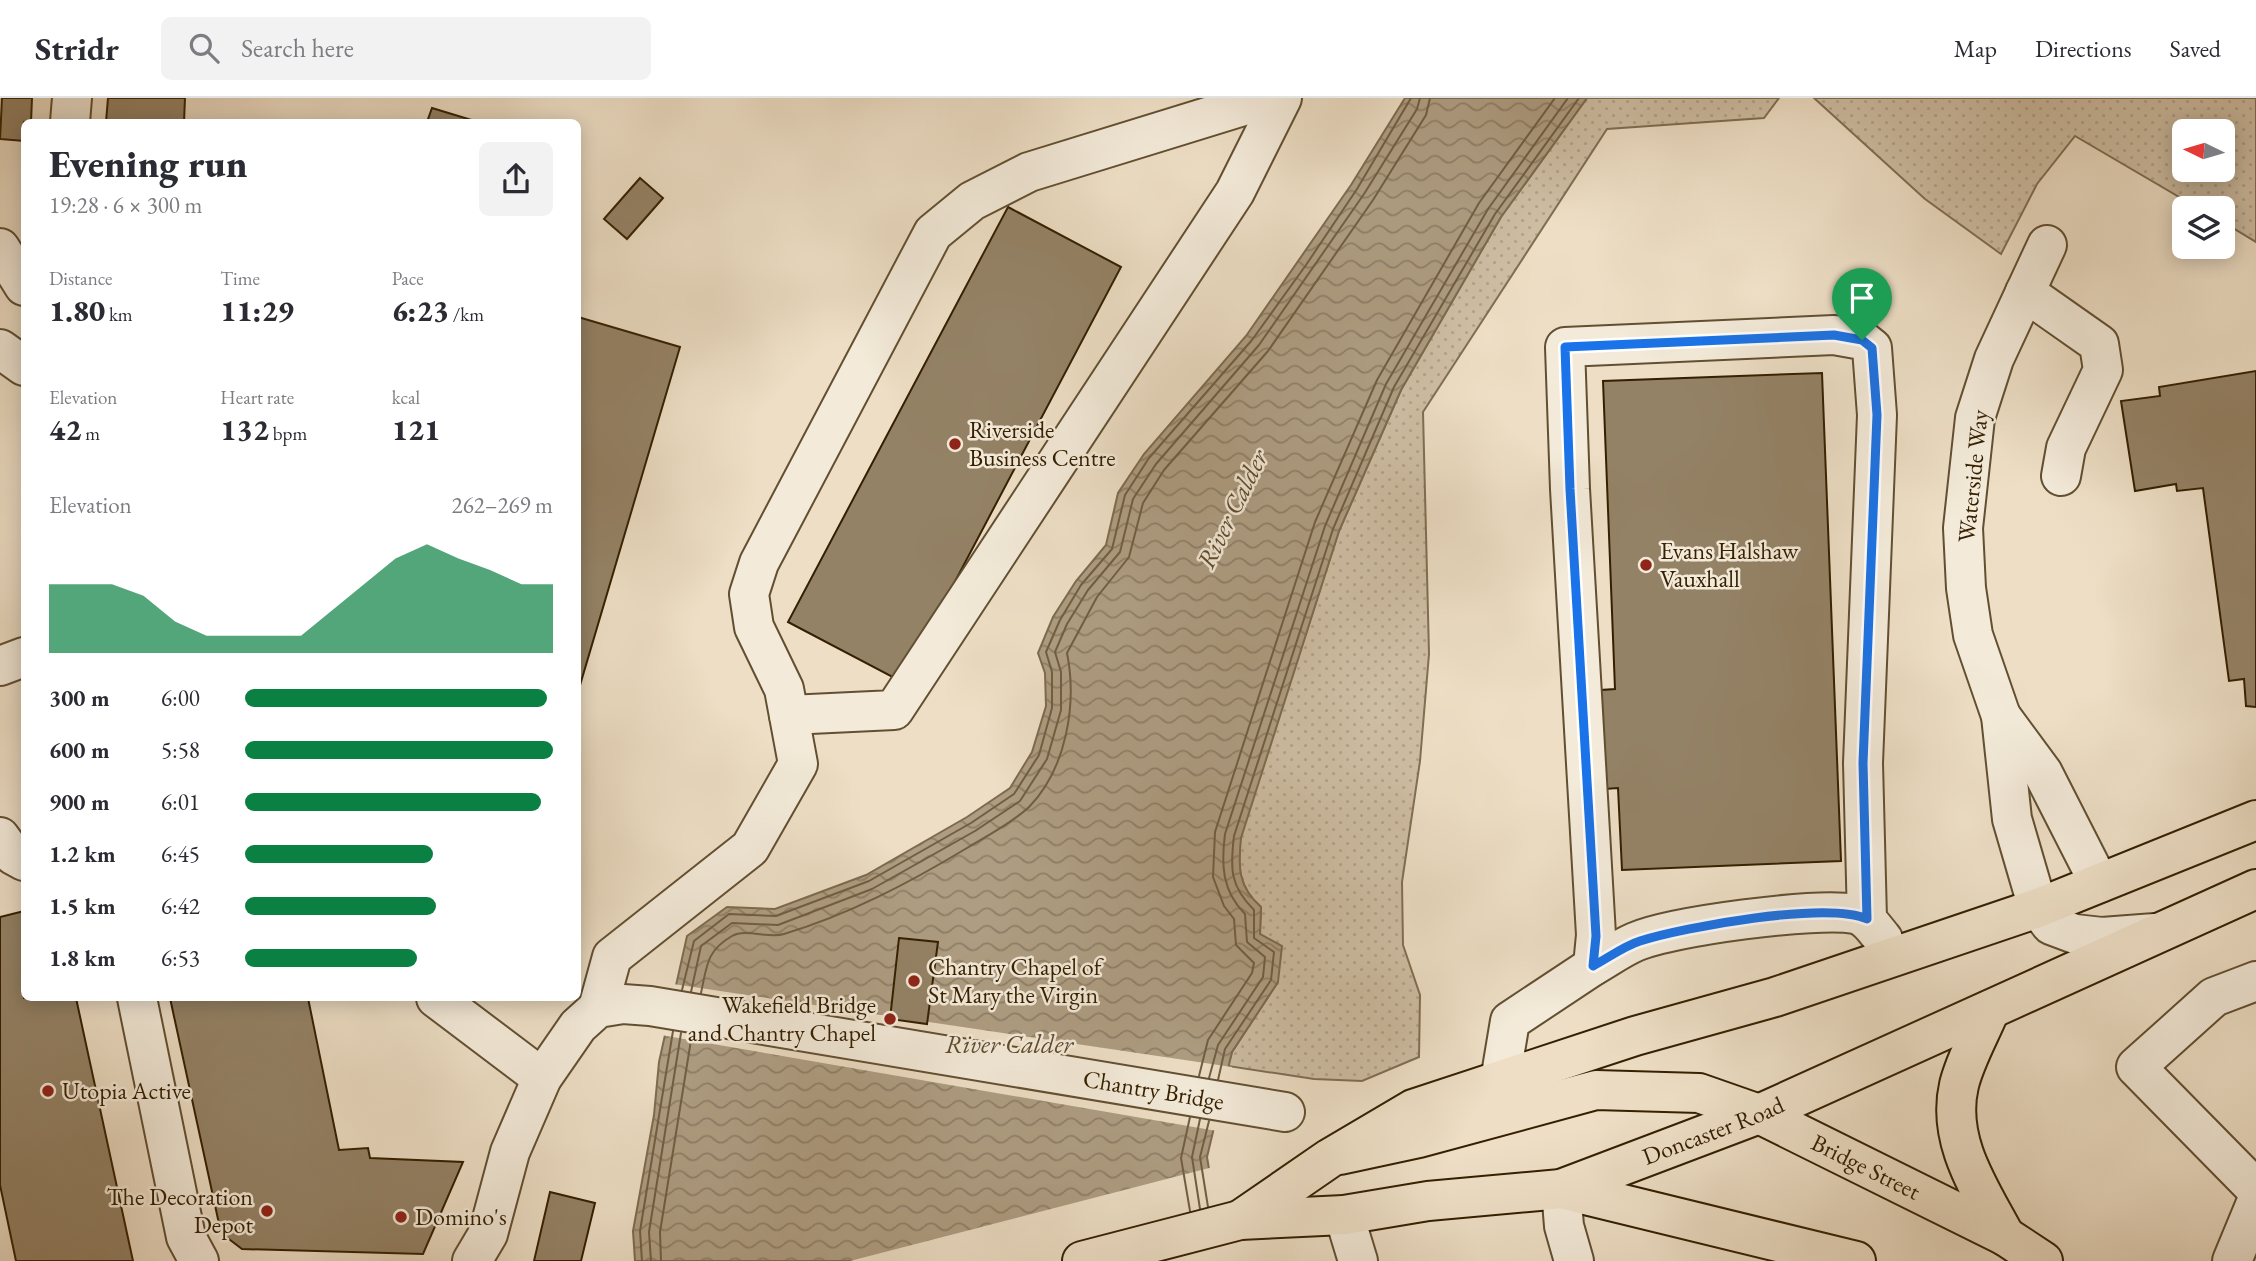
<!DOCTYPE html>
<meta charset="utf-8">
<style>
body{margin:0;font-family:"EB Garamond",serif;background:#f2f2f3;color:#2b2b33;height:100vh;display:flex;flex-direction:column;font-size:26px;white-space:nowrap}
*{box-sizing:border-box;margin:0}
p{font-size:23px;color:#7c7c81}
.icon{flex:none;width:38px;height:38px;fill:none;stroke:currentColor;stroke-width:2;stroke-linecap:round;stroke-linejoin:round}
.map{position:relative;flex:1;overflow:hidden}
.panel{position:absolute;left:21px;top:21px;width:560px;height:882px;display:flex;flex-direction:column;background:#fff;border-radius:10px;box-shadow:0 4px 18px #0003}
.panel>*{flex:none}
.needle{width:46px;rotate:275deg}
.controls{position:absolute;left:2172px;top:21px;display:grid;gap:14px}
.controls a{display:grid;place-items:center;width:63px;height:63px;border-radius:10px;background:#fff;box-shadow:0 4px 18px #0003;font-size:35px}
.pin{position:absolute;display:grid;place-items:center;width:60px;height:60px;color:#fff;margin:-72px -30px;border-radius:50% 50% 50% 0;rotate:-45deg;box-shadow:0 0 7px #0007}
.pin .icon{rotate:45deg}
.round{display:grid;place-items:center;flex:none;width:74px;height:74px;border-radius:10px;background:#f2f2f3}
.overview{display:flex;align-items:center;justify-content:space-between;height:119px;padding:0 28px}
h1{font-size:38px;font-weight:800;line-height:52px}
.stats{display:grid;grid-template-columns:repeat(3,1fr);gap:10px;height:119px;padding:7px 28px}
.stats div{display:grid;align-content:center}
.stats b{font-size:30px;font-weight:800}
.stats small{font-size:19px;font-weight:400}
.stats p{font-size:19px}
.chart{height:196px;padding:14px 28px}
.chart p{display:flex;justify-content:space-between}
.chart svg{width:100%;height:126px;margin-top:7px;fill:#0b8043;opacity:.7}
ul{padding:0 28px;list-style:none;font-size:23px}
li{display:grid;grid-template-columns:112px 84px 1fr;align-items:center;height:52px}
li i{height:18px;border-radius:9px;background:#0b8043}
header{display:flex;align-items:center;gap:42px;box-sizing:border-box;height:98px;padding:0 35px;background:#fff;border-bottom:2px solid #e1e1e2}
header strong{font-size:33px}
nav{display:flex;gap:38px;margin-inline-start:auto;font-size:24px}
.search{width:490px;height:63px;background:#f2f2f3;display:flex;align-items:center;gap:18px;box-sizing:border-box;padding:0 24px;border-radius:10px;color:#7c7c81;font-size:26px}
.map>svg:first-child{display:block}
.grass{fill:url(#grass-dots);stroke:#816e52;stroke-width:2;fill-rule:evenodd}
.water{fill:url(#water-waves);stroke:#7d6b4e;stroke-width:2}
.pier{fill:#eddec5}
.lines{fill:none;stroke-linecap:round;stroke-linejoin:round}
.shore{stroke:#715e41;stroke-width:2}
.building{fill:#948266;stroke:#341f00;stroke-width:2}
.minor-casing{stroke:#624f31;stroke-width:42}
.major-casing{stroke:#341f00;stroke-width:42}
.highway-casing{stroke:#341f00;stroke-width:42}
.minor{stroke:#f3ead9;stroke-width:38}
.major{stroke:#eddec5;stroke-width:38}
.highway{stroke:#eddec5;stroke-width:38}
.route-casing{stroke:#fff;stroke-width:14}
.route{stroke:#1a73e8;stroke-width:9}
.poi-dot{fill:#8f2418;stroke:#f3ead9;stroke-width:2.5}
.labels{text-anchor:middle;stroke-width:5;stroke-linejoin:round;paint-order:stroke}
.poi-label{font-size:24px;fill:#341f00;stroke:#f3ead9;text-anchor:start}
.street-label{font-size:24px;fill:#341f00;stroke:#f3ead9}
.water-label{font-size:26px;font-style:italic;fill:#5f4b2e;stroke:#f3ead9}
</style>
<header>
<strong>Stridr</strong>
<div class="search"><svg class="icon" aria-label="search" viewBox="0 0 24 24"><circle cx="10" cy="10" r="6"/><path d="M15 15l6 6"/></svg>Search here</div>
<nav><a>Map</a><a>Directions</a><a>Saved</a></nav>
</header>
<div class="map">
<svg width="2256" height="1163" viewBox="0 0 2256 1163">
<defs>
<pattern id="grass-dots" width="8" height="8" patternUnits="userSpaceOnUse" patternTransform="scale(1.75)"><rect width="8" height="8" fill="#cebea4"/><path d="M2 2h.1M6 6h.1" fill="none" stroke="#b2a38b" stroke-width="1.8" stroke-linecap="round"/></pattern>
<pattern id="water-waves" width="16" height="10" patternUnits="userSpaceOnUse" patternTransform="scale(1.75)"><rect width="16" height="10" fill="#ae9d82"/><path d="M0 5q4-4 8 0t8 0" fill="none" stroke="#8e7f68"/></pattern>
</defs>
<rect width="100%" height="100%" fill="#eddec5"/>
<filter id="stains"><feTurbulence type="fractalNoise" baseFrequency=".00286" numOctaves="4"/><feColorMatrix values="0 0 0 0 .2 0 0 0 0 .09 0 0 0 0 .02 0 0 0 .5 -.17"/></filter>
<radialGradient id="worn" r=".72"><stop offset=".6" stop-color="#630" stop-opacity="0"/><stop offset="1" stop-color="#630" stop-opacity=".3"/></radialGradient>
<!-- grass -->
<g class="grass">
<path d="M1587,0H1779L1764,20L1607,31L1423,314L1429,556L1420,663L1402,784L1403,847L1420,897L1419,959L1362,983L1314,981L1228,968L1232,954L1278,884L1260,836L1261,809C1238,789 1238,769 1240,740L1339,433L1401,292L1501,119Z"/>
<path d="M1814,0H2256V144L2223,124L2222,110H2198L2075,38L2037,86L2001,156L1925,101ZM2184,33H2222V72H2184Z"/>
</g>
<!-- water -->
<path class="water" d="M1405,0H1587L1501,119L1401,292L1339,433L1241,740C1238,769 1238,789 1261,809L1260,836L1282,848L1278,884L1232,954L1207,1059L1224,1163H635L633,1133L654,1017L659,964L687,838L727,809L775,811L866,777L967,719L1010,690L1032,654L1046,608L1045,575L1038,555L1053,519L1076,483L1106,447L1118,395L1144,356L1246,238L1351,87Z"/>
<!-- pier -->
<g class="pier">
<path d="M673,886L1232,969L1217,1033L661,937Z"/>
<path d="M1213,1069L1228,1163H850Z"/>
</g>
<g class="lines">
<!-- shore -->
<g class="shore">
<path d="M682,892L694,843L729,816L776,818L869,783L971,725L1014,696L1039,657L1052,610V574L1046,554L1060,522L1081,487L1112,451L1125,397L1149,360L1252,242L1306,167L1357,91L1411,0"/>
<path d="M691,894L701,848L732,825L778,827L872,791L975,733L1020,703L1047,661L1061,612V574L1055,554L1067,526L1088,492L1120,454L1133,401L1156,366L1259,247L1364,96L1417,11L1420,0"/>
<path d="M701,895C707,868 706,853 732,838C746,830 769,841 784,836C850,816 909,785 967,750C987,738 1012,725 1029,709C1067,670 1077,605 1067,555L1097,499L1129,459L1143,405L1164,372L1268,253L1373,102L1426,17L1430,0"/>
<path d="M1199,978L1208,942L1252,875L1254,865L1236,847L1234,821L1224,808L1213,779L1215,734L1315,424L1377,282L1479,105L1555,0"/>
<path d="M1209,980L1218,947L1263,879L1265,859L1247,844L1245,816C1222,793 1221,767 1225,736L1325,428L1386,286L1488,111L1568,0"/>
<path d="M1218,982L1225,951L1271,882L1274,854L1254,840V812C1230,788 1230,771 1234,738L1333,431L1394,289L1495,116L1579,0"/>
<path d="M1208,1109L1200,1059L1209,1023"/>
<path d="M1200,1111L1192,1059L1200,1021"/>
<path d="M1190,1113L1181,1060L1190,1019"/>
<path d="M642,1163L640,1133L673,933"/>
<path d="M651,1163L649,1134L681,935"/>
<path d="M661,1163L660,1134L692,936"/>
</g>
</g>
<!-- building -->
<g class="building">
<path d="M2,0H32L31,24H24V43L0,41Z"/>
<path d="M108,0H185L184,24H106Z"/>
<path d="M432,10L478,24H427Z"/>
<path d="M640,80L663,100L627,141L604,121Z"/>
<path d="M1008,109L1121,169L902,584L788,524Z"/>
<path d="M578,219L680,249L578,594Z"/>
<path d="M2256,273V609L2246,608L2244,581L2229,583L2203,390L2177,393L2176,386L2135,393L2121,303L2160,298L2159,289Z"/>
<path d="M1822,275L1841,763L1622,772L1618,690L1605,691L1601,592L1615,591L1603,283Z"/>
<path d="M24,813V900H76L133,1163H16L0,1087V819Z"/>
<path d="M899,840L938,844L927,926L890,921Z"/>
<path d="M170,900H308L339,1052L368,1050L370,1060L463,1064L423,1156L242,1151L221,1135Z"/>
<path d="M550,1094L595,1105L581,1163H534Z"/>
</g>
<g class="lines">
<!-- minor casing -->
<g class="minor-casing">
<g id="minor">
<path d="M70,24L72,0"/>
<path d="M2047,147L1994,261L1975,320L1963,430L1966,490L1973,537L2001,618L2012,721L2038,810L2051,827L2075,836L2102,839L2155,835"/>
<path d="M0,150L24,188"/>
<path d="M2025,194L2099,246L2103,272L2066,350L2061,378"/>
<path d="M0,251L24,268"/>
<path d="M0,568L24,559"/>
<path d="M789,617L894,612L1235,94L1282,0"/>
<path d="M2001,618L2043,675L2099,785"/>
<path d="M0,739L13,757L24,763"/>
<path d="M1593,868C1607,860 1621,850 1635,844C1672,828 1816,809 1855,816C1868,819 1875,832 1883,841"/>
<path d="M2256,883L2214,899L2136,969L2256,1091"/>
<path d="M137,900L186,1139L199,1163"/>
<path d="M436,900L542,980"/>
<path d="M598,910L612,859L750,750L798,666L784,591L754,529L749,496L759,465L933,135L972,103L1029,74L1269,0"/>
<path d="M1500,983L1510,923L1593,868L1596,837L1570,391L1565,249L1834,237L1862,242L1872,250L1877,317L1863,665L1867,821"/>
<path d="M1561,1091L1564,1128L1574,1163"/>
<path d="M1344,1117L1358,1163"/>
<path id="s1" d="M472,1163L488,1136L510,1054L542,980L578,928L598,910L623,906L650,908L1285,1014"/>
<path d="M2232,1163L2256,1105"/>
</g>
</g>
<!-- major casing -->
<g class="major-casing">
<g id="major">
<path d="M1990,912C1980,936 1965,962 1959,987C1946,1043 1980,1091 2005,1138"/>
<path id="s2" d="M1340,1057L1419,1040L1596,992L1699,995L1759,1016L2005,1138L2043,1163"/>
<path d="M1561,1091L1856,1163"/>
</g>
</g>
<!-- highway casing -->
<g class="highway-casing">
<g id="highway">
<path d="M1240,1122L1330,1060L1413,1011L1635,938L1775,899L2038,810L2256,722"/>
<path id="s3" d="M1082,1163L1240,1122L1344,1117L1428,1103L1561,1091L1759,1016L2256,791"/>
</g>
</g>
<!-- minor -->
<use href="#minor" class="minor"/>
<!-- major -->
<use href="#major" class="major"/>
<!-- highway -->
<use href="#highway" class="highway"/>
</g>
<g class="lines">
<!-- route casing -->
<g class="route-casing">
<path id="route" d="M1834,237L1862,242L1872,250L1877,317L1863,665L1867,821C1827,803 1684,829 1640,843C1624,848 1608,860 1593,868L1596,838L1570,391L1565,249Z"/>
</g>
<!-- route -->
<use href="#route" class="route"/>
</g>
<!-- markers -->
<g class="poi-dot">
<circle cx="955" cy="346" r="7"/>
<circle cx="1646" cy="467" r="7"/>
<circle cx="914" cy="883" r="7"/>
<circle cx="890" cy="921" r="7"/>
<circle cx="48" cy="993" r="7"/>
<circle cx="267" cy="1113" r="7"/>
<circle cx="401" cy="1119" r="7"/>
</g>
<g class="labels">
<!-- poi labels -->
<g class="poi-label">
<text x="969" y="340">Riverside<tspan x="969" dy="28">Business Centre</tspan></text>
<text x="1660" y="461">Evans Halshaw<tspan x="1660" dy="28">Vauxhall</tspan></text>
<text x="928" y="877">Chantry Chapel of<tspan x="928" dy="28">St Mary the Virgin</tspan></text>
<text x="876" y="915" text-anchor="end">Wakefield Bridge<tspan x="876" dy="28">and Chantry Chapel</tspan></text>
<text x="62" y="1001">Utopia Active</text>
<text x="253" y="1107" text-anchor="end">The Decoration<tspan x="253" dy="28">Depot</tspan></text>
<text x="415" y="1127">Domino's</text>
</g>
<!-- street labels -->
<g class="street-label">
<text transform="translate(1973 378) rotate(-84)" y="8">Waterside Way</text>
<text dy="8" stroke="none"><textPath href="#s1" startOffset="850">Chantry Bridge</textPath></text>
<text dy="8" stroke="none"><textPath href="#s3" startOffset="649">Doncaster Road</textPath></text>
<text dy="8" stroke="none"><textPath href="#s2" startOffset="550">Bridge Street</textPath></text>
</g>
<!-- water labels -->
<g class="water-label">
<text transform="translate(1232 411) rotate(-64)" y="9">River Calder</text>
<text x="1009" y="955">River Calder</text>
</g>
</g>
<rect width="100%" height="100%" filter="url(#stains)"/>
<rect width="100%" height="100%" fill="url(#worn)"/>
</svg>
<div class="controls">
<a><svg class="needle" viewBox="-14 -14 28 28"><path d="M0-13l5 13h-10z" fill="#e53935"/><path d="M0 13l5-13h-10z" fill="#7c7c81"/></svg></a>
<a><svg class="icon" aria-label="layers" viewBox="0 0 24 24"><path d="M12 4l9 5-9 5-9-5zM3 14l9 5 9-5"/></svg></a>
</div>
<div class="pin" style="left:1862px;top:242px;background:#1e9e55"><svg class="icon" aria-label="arrive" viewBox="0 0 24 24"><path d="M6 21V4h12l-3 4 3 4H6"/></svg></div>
<section class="panel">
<div class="overview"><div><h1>Evening run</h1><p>19:28 · 6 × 300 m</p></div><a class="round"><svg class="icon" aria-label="share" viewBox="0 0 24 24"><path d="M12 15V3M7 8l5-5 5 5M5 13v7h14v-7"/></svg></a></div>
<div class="stats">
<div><p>Distance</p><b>1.80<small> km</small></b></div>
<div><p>Time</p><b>11:29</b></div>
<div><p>Pace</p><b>6:23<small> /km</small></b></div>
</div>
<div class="stats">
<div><p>Elevation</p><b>42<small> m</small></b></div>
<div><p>Heart rate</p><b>132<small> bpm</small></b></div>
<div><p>kcal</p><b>121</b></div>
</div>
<div class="chart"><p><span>Elevation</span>262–269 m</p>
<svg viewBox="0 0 160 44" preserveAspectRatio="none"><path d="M0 44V20L10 20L20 20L30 24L40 33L50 38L60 38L70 38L80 38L90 29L100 20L110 11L120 6L130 11L140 15L150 20L160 20V44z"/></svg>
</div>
<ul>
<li><b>300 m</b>6:00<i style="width:98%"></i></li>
<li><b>600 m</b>5:58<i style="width:100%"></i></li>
<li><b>900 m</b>6:01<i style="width:96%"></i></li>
<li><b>1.2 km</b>6:45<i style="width:61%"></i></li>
<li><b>1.5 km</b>6:42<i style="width:62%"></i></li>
<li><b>1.8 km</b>6:53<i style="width:56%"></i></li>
</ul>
</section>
</div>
